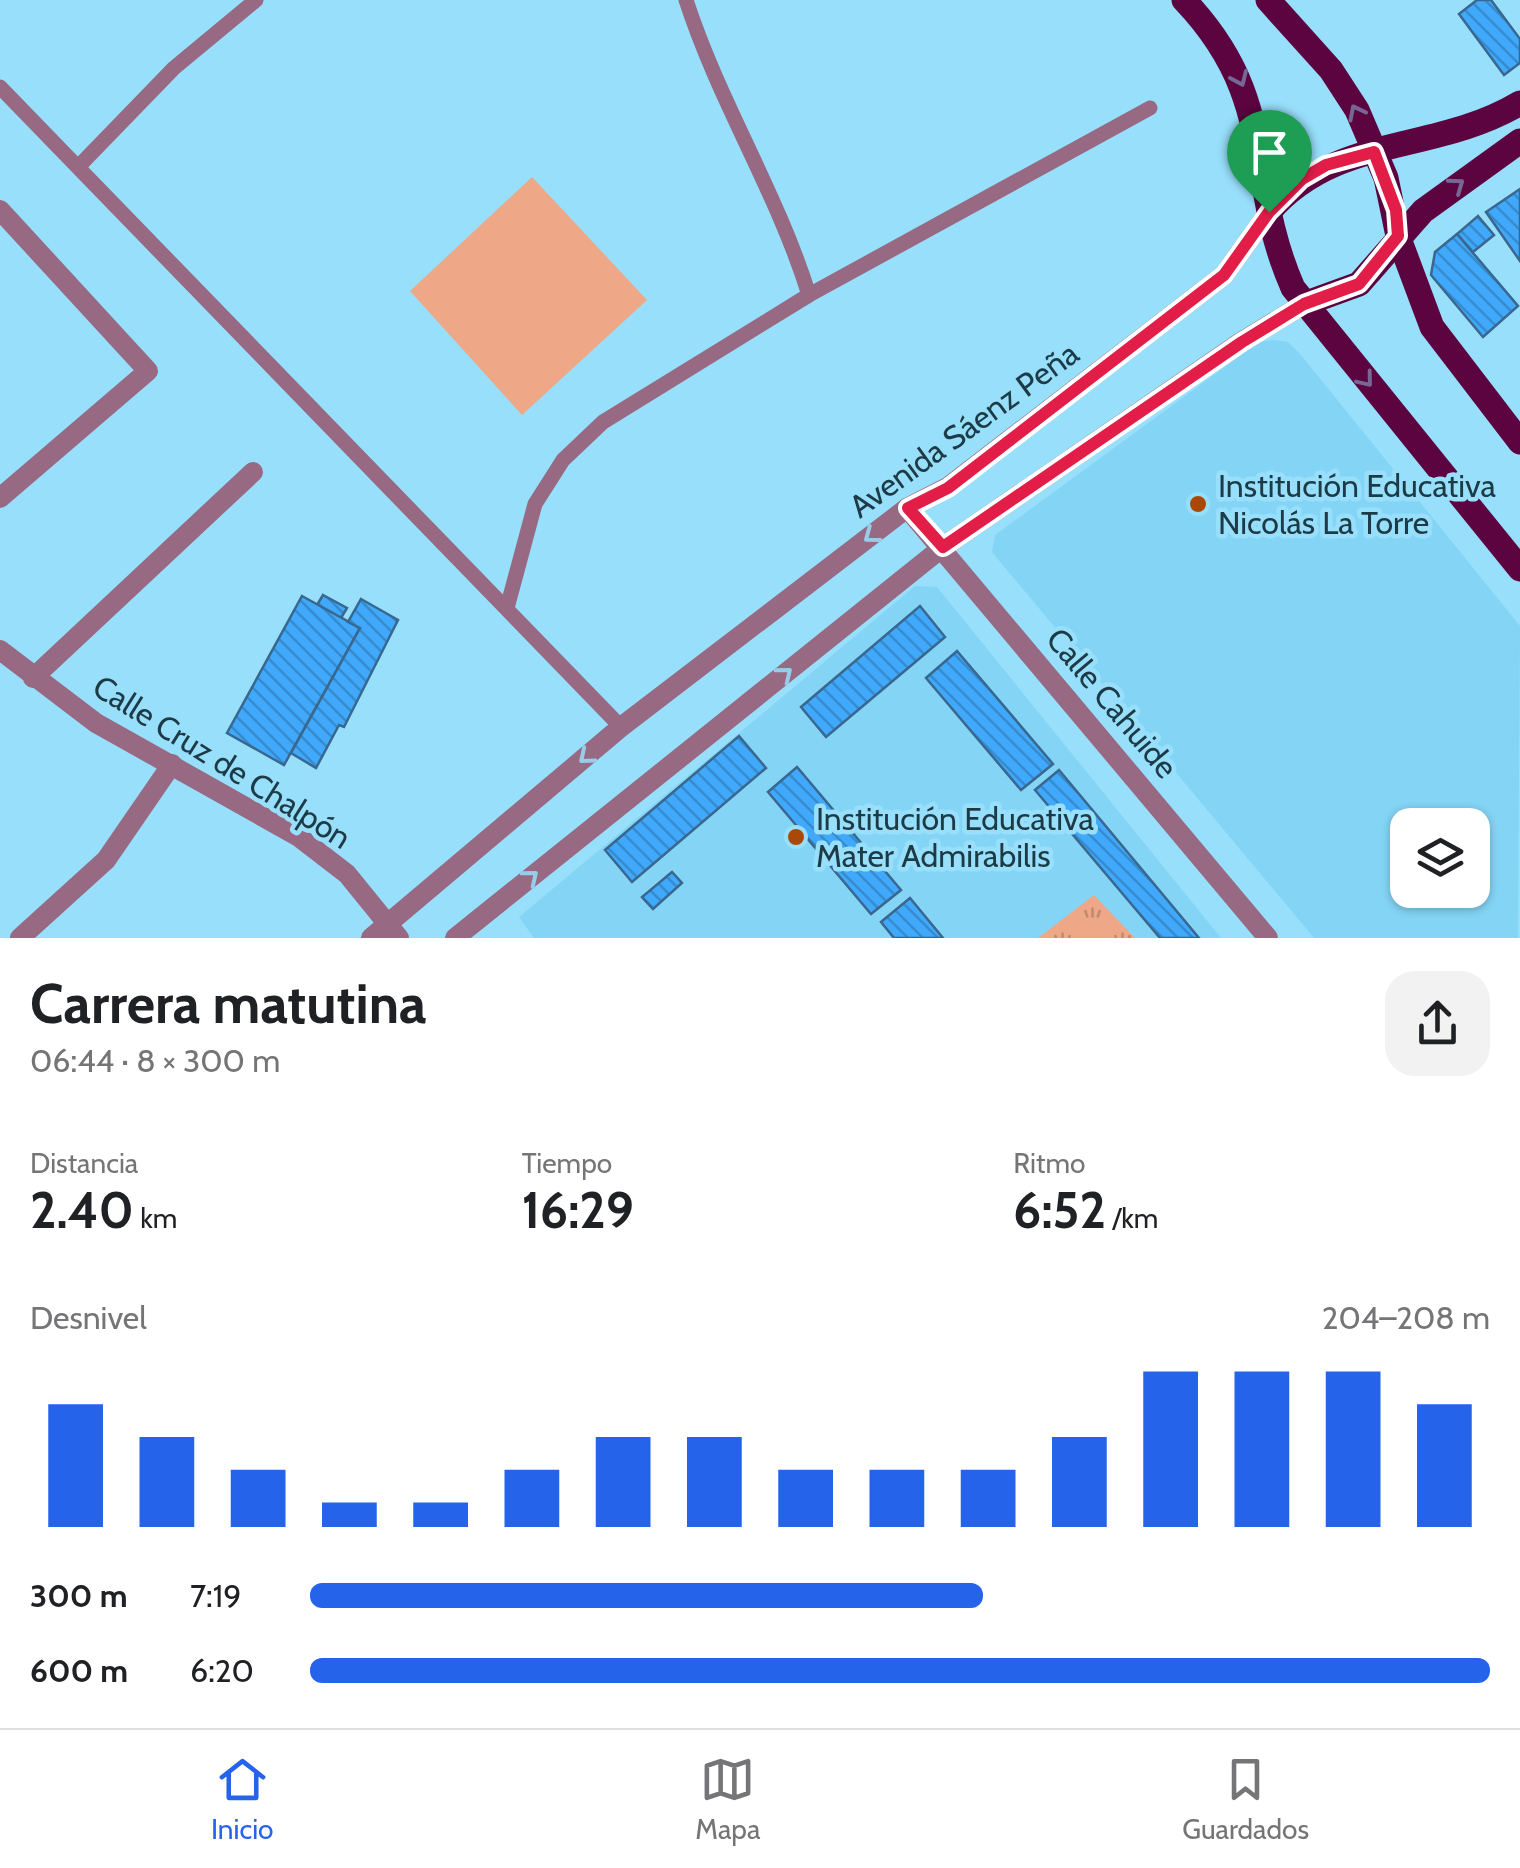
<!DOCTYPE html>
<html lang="es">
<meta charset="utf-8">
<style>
body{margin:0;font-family:Cabin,sans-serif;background:#f2f2f2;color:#202124;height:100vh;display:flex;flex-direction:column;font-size:38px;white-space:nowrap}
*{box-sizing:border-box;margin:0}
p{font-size:32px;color:#757577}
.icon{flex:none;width:55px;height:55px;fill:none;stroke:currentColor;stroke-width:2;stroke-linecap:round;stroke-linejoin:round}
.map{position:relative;height:938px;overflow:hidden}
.panel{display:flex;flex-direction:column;background:#fff;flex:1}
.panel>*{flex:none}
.buttons{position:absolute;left:1390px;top:808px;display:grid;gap:20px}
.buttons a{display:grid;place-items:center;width:100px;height:100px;border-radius:20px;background:#fff;box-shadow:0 2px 8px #0004;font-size:50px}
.pin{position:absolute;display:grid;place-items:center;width:85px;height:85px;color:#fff;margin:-102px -42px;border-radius:50% 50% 50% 0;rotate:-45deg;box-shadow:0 0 10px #0007}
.pin .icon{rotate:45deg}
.round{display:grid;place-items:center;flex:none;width:105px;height:105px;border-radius:30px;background:#f2f2f2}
.headline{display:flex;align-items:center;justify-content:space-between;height:170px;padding:0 30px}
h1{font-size:55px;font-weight:700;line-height:75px}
.metrics{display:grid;grid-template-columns:repeat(3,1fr);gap:15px;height:170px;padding:10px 30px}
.metrics div{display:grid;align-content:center}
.metrics b{font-size:50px;font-weight:700}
.metrics small{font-size:28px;font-weight:400}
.metrics p{font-size:28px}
.chart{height:280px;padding:20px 30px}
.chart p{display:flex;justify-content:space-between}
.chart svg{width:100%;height:180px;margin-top:10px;stroke:#2563eb;stroke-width:6}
ul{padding:0 30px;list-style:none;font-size:32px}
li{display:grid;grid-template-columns:160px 120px 1fr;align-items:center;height:75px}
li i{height:25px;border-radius:12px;background:#2563eb}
.tab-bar{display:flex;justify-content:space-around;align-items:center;height:140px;border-top:2px solid #e0e0e0;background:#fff;font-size:28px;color:#757577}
.tab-bar a{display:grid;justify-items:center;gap:5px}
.tab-bar .current{color:#2563eb}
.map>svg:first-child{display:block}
.built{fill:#84d4f5;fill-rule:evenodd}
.park{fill:url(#park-tufts)}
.pitch{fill:#eea887}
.building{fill:url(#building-back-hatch);stroke:#39678e;stroke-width:2.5}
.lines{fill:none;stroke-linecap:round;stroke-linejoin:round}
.service{stroke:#976982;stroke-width:15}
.minor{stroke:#976982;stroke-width:20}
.tertiary{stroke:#976982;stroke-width:20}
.primary{stroke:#5c0440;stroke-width:25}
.oneway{stroke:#776795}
.oneway2{stroke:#98cdea}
.route-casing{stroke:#fff;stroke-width:20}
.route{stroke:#e11d48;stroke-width:12}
.poi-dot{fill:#aa4907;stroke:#98dffc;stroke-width:4}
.labels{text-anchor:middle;stroke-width:9;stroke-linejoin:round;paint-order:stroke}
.street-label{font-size:32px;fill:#1d3b46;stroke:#98dffc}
.poi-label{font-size:32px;fill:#1d3b46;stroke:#98dffc;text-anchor:start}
</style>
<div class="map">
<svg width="1520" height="938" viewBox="0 0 1520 938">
<defs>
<pattern id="park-tufts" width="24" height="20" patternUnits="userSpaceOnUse" patternTransform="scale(2.5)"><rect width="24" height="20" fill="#eea887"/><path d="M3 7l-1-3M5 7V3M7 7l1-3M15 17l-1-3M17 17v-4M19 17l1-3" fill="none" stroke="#c08a70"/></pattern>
<pattern id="building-back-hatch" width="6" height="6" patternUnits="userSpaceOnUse" patternTransform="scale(2.5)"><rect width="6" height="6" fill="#40a9fb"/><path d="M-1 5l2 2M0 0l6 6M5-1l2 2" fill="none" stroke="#358bcd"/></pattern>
</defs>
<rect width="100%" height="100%" fill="#98dffc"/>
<!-- built -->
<g class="built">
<path d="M1274,340L1288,342L1301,355L1520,626L1518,938H1314L992,552L995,535L1259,342ZM1408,825H1472V890H1408Z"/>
<path d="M915,586L937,587L1221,938H534L519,917Z"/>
</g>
<!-- park -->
<path class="park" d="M1094,895L1135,938H1038Z"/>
<!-- pitch -->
<path class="pitch" d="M532,177L647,300L522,415L410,291Z"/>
<!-- building -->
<g class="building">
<path d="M1477,0H1491L1520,39V63L1504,75L1459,14Z"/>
<path d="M1520,189V261L1486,212Z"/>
<path d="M1478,216L1494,235L1473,252L1457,234Z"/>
<path d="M1457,234L1518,306L1483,337L1431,275L1435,252Z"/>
<path d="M323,595L347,608L341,618L317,605Z"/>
<path d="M302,596L360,628L284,765L227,733Z"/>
<path d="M361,599L398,620L344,727L339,725L316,768L291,753L360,628L348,622Z"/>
<path d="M920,606L945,637L826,737L801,707Z"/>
<path d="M957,651L1053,764L1021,790L926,678Z"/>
<path d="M739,736L766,768L632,882L605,850Z"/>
<path d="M797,767L901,890L871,914L768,792Z"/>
<path d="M1059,770L1199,938H1160L1035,790Z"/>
<path d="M672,872L682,883L653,909L642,897Z"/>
<path d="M910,898L943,938H894L881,922Z"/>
</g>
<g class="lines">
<!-- service -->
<g class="service">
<path d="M686,0C719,102 777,192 809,295"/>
<path d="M0,87L621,727"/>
<path d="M79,166L174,68L256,0"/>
<path d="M507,608L535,504L563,460L603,422L809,295L1150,108"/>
</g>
<!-- minor -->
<g class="minor">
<path d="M0,210L148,371L0,498"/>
<path d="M907,508L1268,938"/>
<path d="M0,650L96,723L299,837L347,874L399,938"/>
<path d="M33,678L253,472"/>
<path d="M20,938L106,860L172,764"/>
</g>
<!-- tertiary -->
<g class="tertiary">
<path d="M371,938L621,727L907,508L948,487L1224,275L1269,212"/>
<path d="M455,938L943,547L1241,342L1304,304"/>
</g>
<!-- primary -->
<g class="primary">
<path d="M1184,0C1280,101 1244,177 1293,288L1520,569"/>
<path d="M1268,0L1331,70L1357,110L1386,178L1398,236L1432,327L1520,442"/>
<path d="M1269,212C1336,134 1435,154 1520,103"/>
<path d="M1304,304L1359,284L1423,211L1520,141"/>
</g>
</g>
<!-- one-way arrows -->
<defs><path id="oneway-chevron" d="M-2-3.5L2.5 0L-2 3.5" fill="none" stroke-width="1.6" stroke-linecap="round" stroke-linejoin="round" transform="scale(2.5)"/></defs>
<g class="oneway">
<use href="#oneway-chevron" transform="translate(1240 79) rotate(66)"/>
<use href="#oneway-chevron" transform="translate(1356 112) rotate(-117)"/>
<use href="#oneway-chevron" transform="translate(1457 185) rotate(-36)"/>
<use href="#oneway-chevron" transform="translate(1366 380) rotate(51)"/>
</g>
<g class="oneway2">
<use href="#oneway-chevron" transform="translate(871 536) rotate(143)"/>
<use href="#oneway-chevron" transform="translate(785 674) rotate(-39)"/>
<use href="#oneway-chevron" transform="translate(586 757) rotate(140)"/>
<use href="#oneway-chevron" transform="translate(531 877) rotate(-39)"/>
</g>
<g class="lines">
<!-- route casing -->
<g class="route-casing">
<path id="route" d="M1374,152L1396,210L1398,236L1359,284L1304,304L1242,342L943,547L908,508L948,488L1224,275L1269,212L1302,179L1326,165Z"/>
</g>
<!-- route -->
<use href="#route" class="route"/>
</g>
<!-- markers -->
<g class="poi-dot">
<circle cx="1198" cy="504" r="10"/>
<circle cx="796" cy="837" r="10"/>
</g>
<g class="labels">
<!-- street labels -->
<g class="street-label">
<text transform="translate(964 430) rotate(-36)" y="11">Avenida Sáenz Peña</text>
<text transform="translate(1112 703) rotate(50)" y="11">Calle Cahuide</text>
<text transform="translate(222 762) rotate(32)" y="11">Calle Cruz de Chalpón</text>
</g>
<!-- poi labels -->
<g class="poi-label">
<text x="1218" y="497">Institución Educativa<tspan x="1218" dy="37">Nicolás La Torre</tspan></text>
<text x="816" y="830">Institución Educativa<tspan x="816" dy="37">Mater Admirabilis</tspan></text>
</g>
</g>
</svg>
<div class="buttons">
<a><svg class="icon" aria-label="layers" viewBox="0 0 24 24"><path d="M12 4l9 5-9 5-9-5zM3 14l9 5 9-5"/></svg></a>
</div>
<div class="pin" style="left:1269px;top:212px;background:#1e9e55"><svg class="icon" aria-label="arrive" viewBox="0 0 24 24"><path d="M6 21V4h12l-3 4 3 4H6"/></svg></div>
</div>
<section class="panel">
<div class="headline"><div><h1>Carrera matutina</h1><p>06:44 · 8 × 300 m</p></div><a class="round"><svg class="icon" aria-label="share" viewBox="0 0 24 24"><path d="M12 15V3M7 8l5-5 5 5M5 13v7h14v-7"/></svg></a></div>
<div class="metrics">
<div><p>Distancia</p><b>2.40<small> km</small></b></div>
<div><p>Tiempo</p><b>16:29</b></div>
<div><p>Ritmo</p><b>6:52<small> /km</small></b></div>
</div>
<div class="chart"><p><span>Desnivel</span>204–208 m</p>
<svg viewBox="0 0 160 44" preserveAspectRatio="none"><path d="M5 44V14M15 44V22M25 44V30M35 44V38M45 44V38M55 44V30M65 44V22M75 44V22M85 44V30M95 44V30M105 44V30M115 44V22M125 44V6M135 44V6M145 44V6M155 44V14"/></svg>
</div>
<ul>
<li><b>300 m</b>7:19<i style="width:57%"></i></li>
<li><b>600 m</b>6:20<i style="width:100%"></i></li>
</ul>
</section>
<nav class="tab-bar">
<a class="current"><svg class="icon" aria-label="home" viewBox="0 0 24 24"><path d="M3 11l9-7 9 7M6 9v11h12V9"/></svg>Inicio</a>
<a><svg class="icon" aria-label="map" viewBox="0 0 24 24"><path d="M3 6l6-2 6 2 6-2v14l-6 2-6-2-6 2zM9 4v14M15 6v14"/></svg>Mapa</a>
<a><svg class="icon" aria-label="saved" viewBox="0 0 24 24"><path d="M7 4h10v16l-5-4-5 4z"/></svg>Guardados</a>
</nav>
